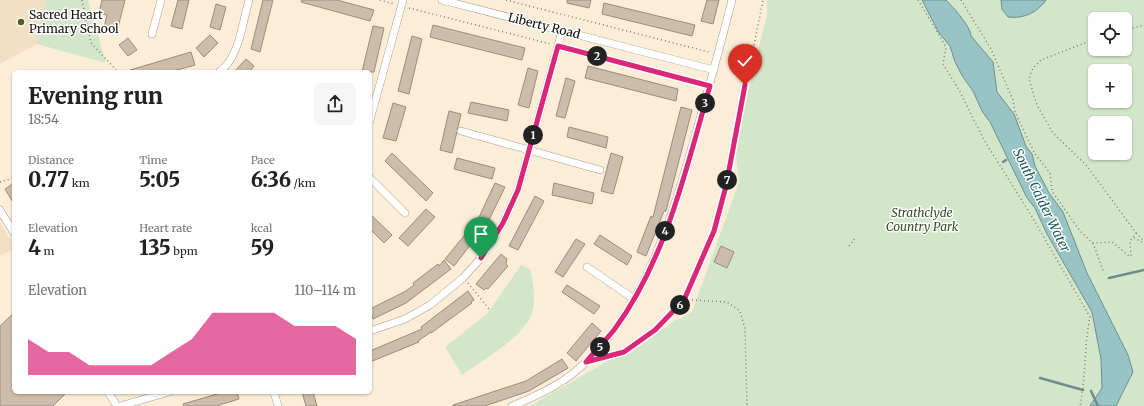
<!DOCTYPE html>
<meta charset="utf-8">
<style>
body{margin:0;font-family:Merriweather,serif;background:#f6f6f6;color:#222;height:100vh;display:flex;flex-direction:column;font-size:15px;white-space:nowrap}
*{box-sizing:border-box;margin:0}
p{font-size:13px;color:#767676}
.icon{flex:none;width:22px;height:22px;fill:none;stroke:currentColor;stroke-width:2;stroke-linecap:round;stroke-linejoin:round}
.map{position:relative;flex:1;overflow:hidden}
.drawer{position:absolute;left:12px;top:70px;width:360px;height:324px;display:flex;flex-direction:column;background:#fff;border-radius:6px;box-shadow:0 1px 3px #0004}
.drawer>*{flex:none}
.buttons{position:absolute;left:1088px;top:12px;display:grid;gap:8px}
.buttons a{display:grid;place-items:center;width:44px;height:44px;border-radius:6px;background:#fff;box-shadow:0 1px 3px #0004;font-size:20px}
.pin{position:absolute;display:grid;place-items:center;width:34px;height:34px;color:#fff;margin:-41px -17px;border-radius:50% 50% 50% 0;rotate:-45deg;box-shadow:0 0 4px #0007}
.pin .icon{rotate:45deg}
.km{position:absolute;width:20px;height:20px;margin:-10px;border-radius:50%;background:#222;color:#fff;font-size:11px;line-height:20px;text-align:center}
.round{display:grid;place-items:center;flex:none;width:42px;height:42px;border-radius:6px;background:#f6f6f6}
.overview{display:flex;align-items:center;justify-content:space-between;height:68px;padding:0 16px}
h1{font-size:22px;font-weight:800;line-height:30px}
.metrics{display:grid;grid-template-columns:repeat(3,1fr);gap:6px;height:68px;padding:4px 16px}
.metrics div{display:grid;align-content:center}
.metrics b{font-size:20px;font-weight:800}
.metrics small{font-size:11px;font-weight:400}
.metrics p{font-size:11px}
.chart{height:112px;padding:8px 16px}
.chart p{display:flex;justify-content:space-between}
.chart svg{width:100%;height:72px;margin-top:4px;fill:#db2777;opacity:.7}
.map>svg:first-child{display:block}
.built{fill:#f3e0c4}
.green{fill:#d2e6c9;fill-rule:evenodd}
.water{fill:#98c4c6;stroke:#708d8c}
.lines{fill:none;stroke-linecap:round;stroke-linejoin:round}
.stream{stroke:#708d8c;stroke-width:2.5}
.building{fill:#cdbcaa;stroke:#9c8b7a}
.service-casing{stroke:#ac9f8b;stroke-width:4.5}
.minor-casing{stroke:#ac9f8b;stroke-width:8}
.path{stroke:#867d6f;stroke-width:1.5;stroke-dasharray:1 3;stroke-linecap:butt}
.service{stroke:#fff;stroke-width:3.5}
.minor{stroke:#fff;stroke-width:7}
.route-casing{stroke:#fff;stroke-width:8}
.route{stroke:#db2777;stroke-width:5}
.poi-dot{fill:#5c5b28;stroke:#fff;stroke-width:1.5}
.labels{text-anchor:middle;stroke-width:3;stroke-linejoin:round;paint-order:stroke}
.poi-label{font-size:12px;fill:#120d06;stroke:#fff;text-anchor:start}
.street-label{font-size:12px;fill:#120d06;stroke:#fff}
.park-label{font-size:12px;font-style:italic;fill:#324e23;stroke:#fff}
.water-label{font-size:13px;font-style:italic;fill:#205c60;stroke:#fff}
</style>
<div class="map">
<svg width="1144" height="406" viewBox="0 0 1144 406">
<rect width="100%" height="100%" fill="#fbedd8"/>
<!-- built -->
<g class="built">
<path d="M0,0H46L37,44L0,64Z"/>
<path d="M0,222L14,247V249L0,256Z"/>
</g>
<!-- green -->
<g class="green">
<path d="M46,0H88L106,63L37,44Z"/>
<path d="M767,0H1144V406H530L668,326L676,319L678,320L692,312L739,182L735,146L767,14ZM1095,19H1125V49H1095ZM1095,71H1125V101H1095ZM1095,123H1125V153H1095Z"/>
<path d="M521,265L530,269C533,283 537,301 531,315C521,339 483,360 462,375L445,347L487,314Z"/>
</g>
<!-- water -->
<g class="water">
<path d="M922,0H946C953,7 971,27 971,36L993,62L997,92L1014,114L1026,146L1032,154L1035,166L1049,193L1063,212L1087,273L1128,355L1133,372L1116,406H1090L1102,388L1101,359L1092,312L1047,234L1035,208L1027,198L990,122L982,111L973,91L963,77L955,62L950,46L939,33Z"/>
<path d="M1001,0H1046C1037,13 1023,19 1008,17L1002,9Z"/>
</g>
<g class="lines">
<!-- stream -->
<g class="stream">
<path d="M1003,162L1006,160"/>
<path d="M1109,278L1144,270"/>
<path d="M1040,378L1083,390"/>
<path d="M1091,391L1098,406"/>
</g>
</g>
<!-- building -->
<g class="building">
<path d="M102,0H125L117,31L104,27L107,15L99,13Z"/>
<path d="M178,0H189L182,29L171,26Z"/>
<path d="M263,0H273L260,52L251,49Z"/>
<path d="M302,0H337L374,10L370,21L301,2Z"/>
<path d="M567,0H591L589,8L567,3Z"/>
<path d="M707,0H719L713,24L701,21Z"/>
<path d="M604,3L695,25L692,36L602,14Z"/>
<path d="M216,4L226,7L220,30L210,27Z"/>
<path d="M433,25L525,48L522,60L430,37Z"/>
<path d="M373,26L384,28L374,72H362Z"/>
<path d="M210,35L218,43L204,57L196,48Z"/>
<path d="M412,36L422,39L409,94L398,91Z"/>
<path d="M128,38L137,50L128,56L119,45Z"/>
<path d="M191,52L195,65L170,72H130V70Z"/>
<path d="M246,59L254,66L249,72H234Z"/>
<path d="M588,66L678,89L676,101L585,78Z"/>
<path d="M528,68L538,71L529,108L518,105Z"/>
<path d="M566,78L575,81L565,118L556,116Z"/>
<path d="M471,102L509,110L507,121L468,113Z"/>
<path d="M393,103L406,107L396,141L383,138Z"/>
<path d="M681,107L692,110L666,211H664L646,256L637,252L651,216L653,217Z"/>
<path d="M449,111L461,114L452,153L440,150Z"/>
<path d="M569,127L608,137L606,148L567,137Z"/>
<path d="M392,153L433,193L426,201L385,161Z"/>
<path d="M611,153L623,157L613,194L601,191Z"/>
<path d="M457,158L495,168L492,179L454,169Z"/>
<path d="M14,183V204L5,189Z"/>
<path d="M495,183L505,187L487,224L481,231L474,228Z"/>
<path d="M554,183L594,193L592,204L552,195Z"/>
<path d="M535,196L544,201L518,250L509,246Z"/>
<path d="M426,209L435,217L408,246L399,238Z"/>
<path d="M370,214L392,235L384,243L370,229Z"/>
<path d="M471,229L478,235L454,266L445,259L468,231L469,232Z"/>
<path d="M600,235L632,256L627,265L594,244Z"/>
<path d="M576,239L585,244L563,277L555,272Z"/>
<path d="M721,246L734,252L727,268L714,262Z"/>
<path d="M501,254L507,259L506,264L508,266L488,289L486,288L484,290L476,284Z"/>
<path d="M444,260L451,269L406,303L373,319L370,309L406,291L414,285L413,283L438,264L439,266Z"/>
<path d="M567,285L600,306L594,314L562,292Z"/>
<path d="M468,291L474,300L471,302L472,303L431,333V332L418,341L419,342L370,362V351L422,329L421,327Z"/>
<path d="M14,313V392H67L53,406H0V326Z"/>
<path d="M592,323L601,331L576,361L567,353Z"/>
<path d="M562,359L568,368L529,391L485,406H453V405L526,381Z"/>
<path d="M224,392H237L239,399L216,406H184L183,404Z"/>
<path d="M302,392H313L317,406H306Z"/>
</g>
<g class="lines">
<!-- service casing -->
<g class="service-casing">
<path id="service" d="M588,361L624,352L655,330L685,300L714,231"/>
</g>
<!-- minor casing -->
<g class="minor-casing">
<g id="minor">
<path d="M442,0L714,70"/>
<path d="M152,34L161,0"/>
<path d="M219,72C240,57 242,23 249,0"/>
<path d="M370,120L403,0"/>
<path d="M461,131L600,170"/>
<path d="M370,178L405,213"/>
<path d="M0,210L14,233"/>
<path d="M587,267L634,299"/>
<path d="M370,331L405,319L430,305L463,278L481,258L503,223L518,190L562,31"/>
<path d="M108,392L117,406"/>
<path d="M274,392L278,406"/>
<path d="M120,406L169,392"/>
<path d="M512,406C532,398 554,388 571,375C642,319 670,223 694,140C707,94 720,47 732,0"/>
</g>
</g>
<!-- path -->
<g class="path">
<path d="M82,0L91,43L118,72"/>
<path d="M380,0L394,4"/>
<path d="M506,0L709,52"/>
<path d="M918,0L946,47L943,64L959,90L984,140L1031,215L1090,317C1084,346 1086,376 1080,406"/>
<path d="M961,0L991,49L1013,100L1015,112L1035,154L1050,173L1052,191L1080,231L1093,243L1112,242L1129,256H1131L1130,241L1136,233L1087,166L1053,133L1037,105L1029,79L1033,68L1041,60L1095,39"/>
<path d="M409,8L551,44"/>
<path d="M1125,30L1144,25"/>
<path d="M566,48L701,84"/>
<path d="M0,182L14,178"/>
<path d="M716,225L726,186L763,0"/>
<path d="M1136,233L1144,241"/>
<path d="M1134,238L1144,243"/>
<path d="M1093,243L1104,273"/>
<path d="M849,246L856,237"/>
<path d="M468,283L489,309"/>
<path d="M692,300L727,302L740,311L745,329L747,406"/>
</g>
<!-- service -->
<use href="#service" class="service"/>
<!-- minor -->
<use href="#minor" class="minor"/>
</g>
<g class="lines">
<!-- route casing -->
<g class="route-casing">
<path id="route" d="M481,258L503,223L518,190L558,46L710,86C686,169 666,260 614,330C605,341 595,351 586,362L624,352L655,330L684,300L714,231L726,186L745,85"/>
</g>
<!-- route -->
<use href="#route" class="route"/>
</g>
<!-- markers -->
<circle class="poi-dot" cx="21" cy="22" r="4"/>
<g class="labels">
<!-- poi labels -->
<g class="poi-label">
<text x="29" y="19">Sacred Heart<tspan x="29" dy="14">Primary School</tspan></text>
</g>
<!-- street labels -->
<g class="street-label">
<text transform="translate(544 26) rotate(14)" y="4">Liberty Road</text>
</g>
<!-- park labels -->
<g class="park-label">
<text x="922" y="217">Strathclyde<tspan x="922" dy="14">Country Park</tspan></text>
</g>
<!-- water labels -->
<g class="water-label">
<text transform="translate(1042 200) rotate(64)" y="5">South Calder Water</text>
</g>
</g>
</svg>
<div class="buttons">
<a><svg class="icon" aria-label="locate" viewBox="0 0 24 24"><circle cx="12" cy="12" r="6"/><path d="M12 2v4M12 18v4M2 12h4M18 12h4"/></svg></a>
<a>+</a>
<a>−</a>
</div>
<div class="pin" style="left:481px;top:258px;background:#1e9e55"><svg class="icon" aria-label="arrive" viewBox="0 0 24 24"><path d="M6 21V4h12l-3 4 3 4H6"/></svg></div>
<div class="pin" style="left:745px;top:85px;background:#d93025"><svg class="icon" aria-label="check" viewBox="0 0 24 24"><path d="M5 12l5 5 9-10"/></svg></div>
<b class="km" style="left:533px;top:135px">1</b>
<b class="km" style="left:597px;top:56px">2</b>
<b class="km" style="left:705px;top:103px">3</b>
<b class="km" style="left:665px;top:231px">4</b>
<b class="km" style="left:600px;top:347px">5</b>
<b class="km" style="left:680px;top:305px">6</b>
<b class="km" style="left:727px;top:180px">7</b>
<section class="drawer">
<div class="overview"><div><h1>Evening run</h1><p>18:54</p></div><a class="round"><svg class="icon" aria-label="share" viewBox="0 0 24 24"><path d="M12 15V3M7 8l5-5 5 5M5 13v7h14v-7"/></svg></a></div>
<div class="metrics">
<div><p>Distance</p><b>0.77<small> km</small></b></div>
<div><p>Time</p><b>5:05</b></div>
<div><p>Pace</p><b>6:36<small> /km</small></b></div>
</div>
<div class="metrics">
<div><p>Elevation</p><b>4<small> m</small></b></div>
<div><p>Heart rate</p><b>135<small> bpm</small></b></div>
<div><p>kcal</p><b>59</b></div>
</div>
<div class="chart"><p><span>Elevation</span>110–114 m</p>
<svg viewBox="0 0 160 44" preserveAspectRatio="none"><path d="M0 44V22L10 30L20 30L30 38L40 38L50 38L60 38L70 30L80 22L90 6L100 6L110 6L120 6L130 14L140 14L150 14L160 22V44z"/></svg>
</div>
</section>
</div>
